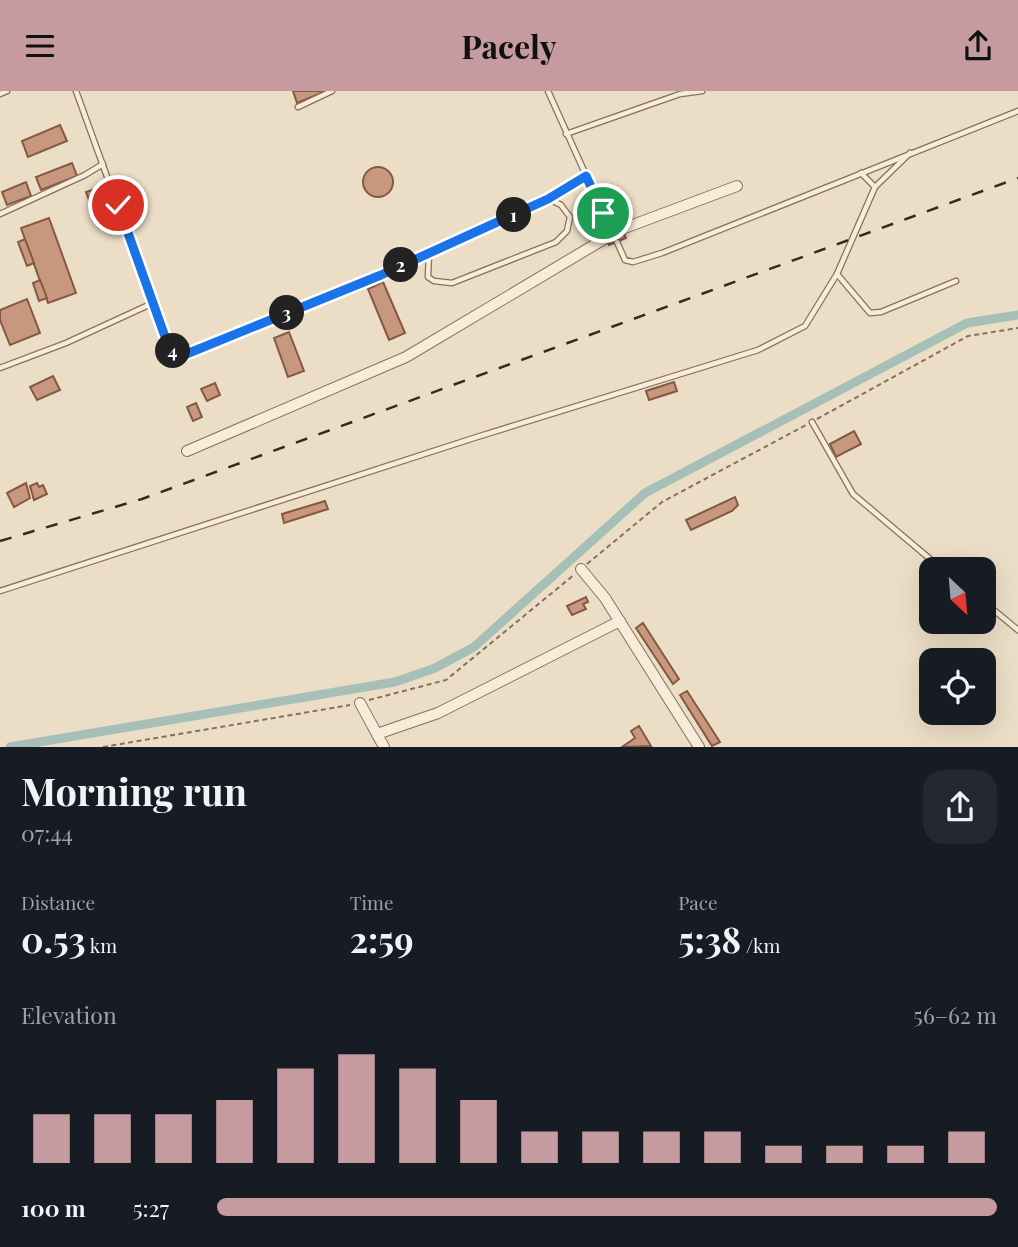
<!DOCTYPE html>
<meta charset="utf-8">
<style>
body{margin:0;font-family:"Playfair Display",serif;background:#242831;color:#f1f3f6;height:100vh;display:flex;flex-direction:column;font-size:26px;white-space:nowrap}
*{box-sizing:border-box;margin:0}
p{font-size:23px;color:#9ea1a6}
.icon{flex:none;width:38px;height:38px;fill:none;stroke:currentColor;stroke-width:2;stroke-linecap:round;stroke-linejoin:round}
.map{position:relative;height:656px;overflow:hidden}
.sheet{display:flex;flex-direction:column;background:#171b24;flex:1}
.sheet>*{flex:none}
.needle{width:46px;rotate:154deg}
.tools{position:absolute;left:919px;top:466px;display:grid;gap:14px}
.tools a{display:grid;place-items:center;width:77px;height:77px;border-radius:14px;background:#171b24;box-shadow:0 7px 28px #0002;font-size:35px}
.pin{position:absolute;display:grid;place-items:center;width:60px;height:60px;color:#fff;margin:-30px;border:4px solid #fff;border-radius:50%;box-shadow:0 2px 7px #0007}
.km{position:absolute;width:35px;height:35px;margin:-18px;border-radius:50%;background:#222;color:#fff;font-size:19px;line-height:35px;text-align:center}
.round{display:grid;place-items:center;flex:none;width:74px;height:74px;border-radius:21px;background:#242831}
.summary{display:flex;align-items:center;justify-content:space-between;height:119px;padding:0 21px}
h1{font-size:38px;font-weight:700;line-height:52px}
.metrics{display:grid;grid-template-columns:repeat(3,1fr);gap:10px;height:119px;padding:7px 21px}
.metrics div{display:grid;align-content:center}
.metrics b{font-size:35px;font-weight:700}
.metrics small{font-size:19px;font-weight:400}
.metrics p{font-size:19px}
.chart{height:196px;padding:14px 21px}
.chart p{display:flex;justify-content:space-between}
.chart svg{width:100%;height:126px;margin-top:7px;stroke:#c69ba0;stroke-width:6}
ul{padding:0 21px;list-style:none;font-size:23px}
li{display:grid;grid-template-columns:112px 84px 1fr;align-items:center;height:52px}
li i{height:18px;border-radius:9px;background:#c69ba0}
header{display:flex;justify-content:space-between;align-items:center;height:91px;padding:0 21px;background:#c69ba0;color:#111;font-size:32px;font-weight:700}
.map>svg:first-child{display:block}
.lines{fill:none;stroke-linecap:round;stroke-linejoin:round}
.canal{stroke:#a7c0b7;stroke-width:9}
.building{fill:#c8987e;stroke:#845943;stroke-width:2}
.service-casing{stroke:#86705c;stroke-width:7}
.minor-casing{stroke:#86705c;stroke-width:12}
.path{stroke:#86705c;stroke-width:2;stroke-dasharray:5 3.5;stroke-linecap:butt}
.service{stroke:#f7ecd9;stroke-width:4.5}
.minor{stroke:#f7ecd9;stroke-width:10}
.rail{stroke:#37291f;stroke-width:2.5;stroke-dasharray:12 12;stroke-linecap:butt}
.route-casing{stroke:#fff;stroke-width:14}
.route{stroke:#1a73e8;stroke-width:9}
</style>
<header><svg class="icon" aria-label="menu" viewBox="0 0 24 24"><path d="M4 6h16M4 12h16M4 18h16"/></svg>Pacely<svg class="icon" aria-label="share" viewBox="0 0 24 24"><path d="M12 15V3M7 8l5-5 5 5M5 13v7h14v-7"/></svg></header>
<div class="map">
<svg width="1018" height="656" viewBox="0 0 1018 656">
<rect width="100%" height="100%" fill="#ecdec6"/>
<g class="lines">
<!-- canal -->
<path class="canal" d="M10,656L395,591L435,577L474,556L645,402L967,232L1018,224"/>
</g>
<!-- building -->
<g class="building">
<path d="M293,0H326L297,12Z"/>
<path d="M60,34L67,50L28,66L22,50Z"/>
<path d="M72,72L77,85L41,99L36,86Z"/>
<circle cx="378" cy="91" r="15"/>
<path d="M26,91L31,105L7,114L2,101Z"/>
<path d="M103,95L109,113L93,119L86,101Z"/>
<path d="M612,118L626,147L609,154L596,125Z"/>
<path d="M49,127L76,202L48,212L21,137Z"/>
<path d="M25,148L34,172L27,175L18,151Z"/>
<path d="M40,189L47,207L39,210L33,192Z"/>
<path d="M383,191L405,242L389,249L368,198Z"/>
<path d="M27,208L40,242L10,254L0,229V219Z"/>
<path d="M289,241L304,280L288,286L274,247Z"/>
<path d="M53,285L60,299L37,309L30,296Z"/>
<path d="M674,291L677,300L649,309L646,300Z"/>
<path d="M215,292L220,304L207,310L201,298Z"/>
<path d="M196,312L202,326L193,330L187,316Z"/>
<path d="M854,340L861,353L836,366L830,353Z"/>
<path d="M26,392L30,407L14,416L7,402Z"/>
<path d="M37,392L39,396L43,394L47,403L34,409L30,395Z"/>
<path d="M735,406L738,414L732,420L691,439L686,429Z"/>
<path d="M325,410L328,418L284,432L282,423Z"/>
<path d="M586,506L588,511L583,513L586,518L572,524L567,515Z"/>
<path d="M643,532L679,588L673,593L636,537Z"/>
<path d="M687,600L720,651L712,655L680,604Z"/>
<path d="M639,635L651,655L622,656L635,647L631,640Z"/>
</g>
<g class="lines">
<!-- service casing -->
<g class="service-casing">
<g id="service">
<path d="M76,0L168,254L184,264L381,184L548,108L586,84"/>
<path d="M548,0L603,122"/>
<path d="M0,3L7,0"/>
<path d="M298,16L332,0"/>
<path d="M566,43L680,3L702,0"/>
<path d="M861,82L875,96"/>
<path d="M0,123L85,84L103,73"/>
<path d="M617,151L625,169L633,171L662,162L1018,20"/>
<path d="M429,162L428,186L434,190L452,192L556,151L567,140L570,126L561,114L549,108"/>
<path d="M837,183L870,222L881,221L956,190"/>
<path d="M0,277L66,252L153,212"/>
<path d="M812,331L853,403L942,478"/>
<path d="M0,500L477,346L758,259L805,235L837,183L875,96L910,62"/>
<path d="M984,511L1018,539"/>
</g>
</g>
<!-- minor casing -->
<g class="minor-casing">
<g id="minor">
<path d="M622,138L737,95"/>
<path d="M187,360L406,266L606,147"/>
<path d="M581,478L605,507L699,656"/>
<path d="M360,612L384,656"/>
<path d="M377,643L438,622L620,530"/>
</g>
</g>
<!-- path -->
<g class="path">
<path d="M817,328L968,245L1018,237"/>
<path d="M587,473L662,411L806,334"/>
<path d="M369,609L446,589L575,483"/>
<path d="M103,656L350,614"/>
</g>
<!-- service -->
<use href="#service" class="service"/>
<!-- minor -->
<use href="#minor" class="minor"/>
<!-- rail -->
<path class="rail" d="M0,450L142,408L1018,87"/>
</g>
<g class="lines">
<!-- route casing -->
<g class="route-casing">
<path id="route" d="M118,114L168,254L184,264L381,184L548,108L586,85L603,122"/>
</g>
<!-- route -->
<use href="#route" class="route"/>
</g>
</svg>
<div class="tools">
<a><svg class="needle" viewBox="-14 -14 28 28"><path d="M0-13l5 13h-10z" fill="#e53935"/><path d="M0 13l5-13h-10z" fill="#9ea1a6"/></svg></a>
<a><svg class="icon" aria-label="locate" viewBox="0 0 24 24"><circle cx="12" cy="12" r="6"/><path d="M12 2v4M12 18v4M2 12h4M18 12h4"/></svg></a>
</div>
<div class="pin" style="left:603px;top:122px;background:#1e9e55"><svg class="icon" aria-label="arrive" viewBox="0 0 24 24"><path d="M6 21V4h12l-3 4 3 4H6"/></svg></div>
<div class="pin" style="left:118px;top:114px;background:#d93025"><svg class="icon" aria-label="check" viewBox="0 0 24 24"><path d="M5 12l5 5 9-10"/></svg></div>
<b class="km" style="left:514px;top:124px">1</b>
<b class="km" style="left:401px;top:174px">2</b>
<b class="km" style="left:287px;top:222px">3</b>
<b class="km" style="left:173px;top:260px">4</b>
</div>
<section class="sheet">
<div class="summary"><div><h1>Morning run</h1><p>07:44</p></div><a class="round"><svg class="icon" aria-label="share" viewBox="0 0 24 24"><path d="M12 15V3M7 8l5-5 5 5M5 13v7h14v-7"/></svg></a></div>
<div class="metrics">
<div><p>Distance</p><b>0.53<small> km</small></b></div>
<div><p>Time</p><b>2:59</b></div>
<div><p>Pace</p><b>5:38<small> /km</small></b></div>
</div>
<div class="chart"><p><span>Elevation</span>56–62 m</p>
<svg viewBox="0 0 160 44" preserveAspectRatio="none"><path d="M5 44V27M15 44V27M25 44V27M35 44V22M45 44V11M55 44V6M65 44V11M75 44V22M85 44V33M95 44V33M105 44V33M115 44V33M125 44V38M135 44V38M145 44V38M155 44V33"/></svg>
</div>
<ul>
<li><b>100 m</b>5:27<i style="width:100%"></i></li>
</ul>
</section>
